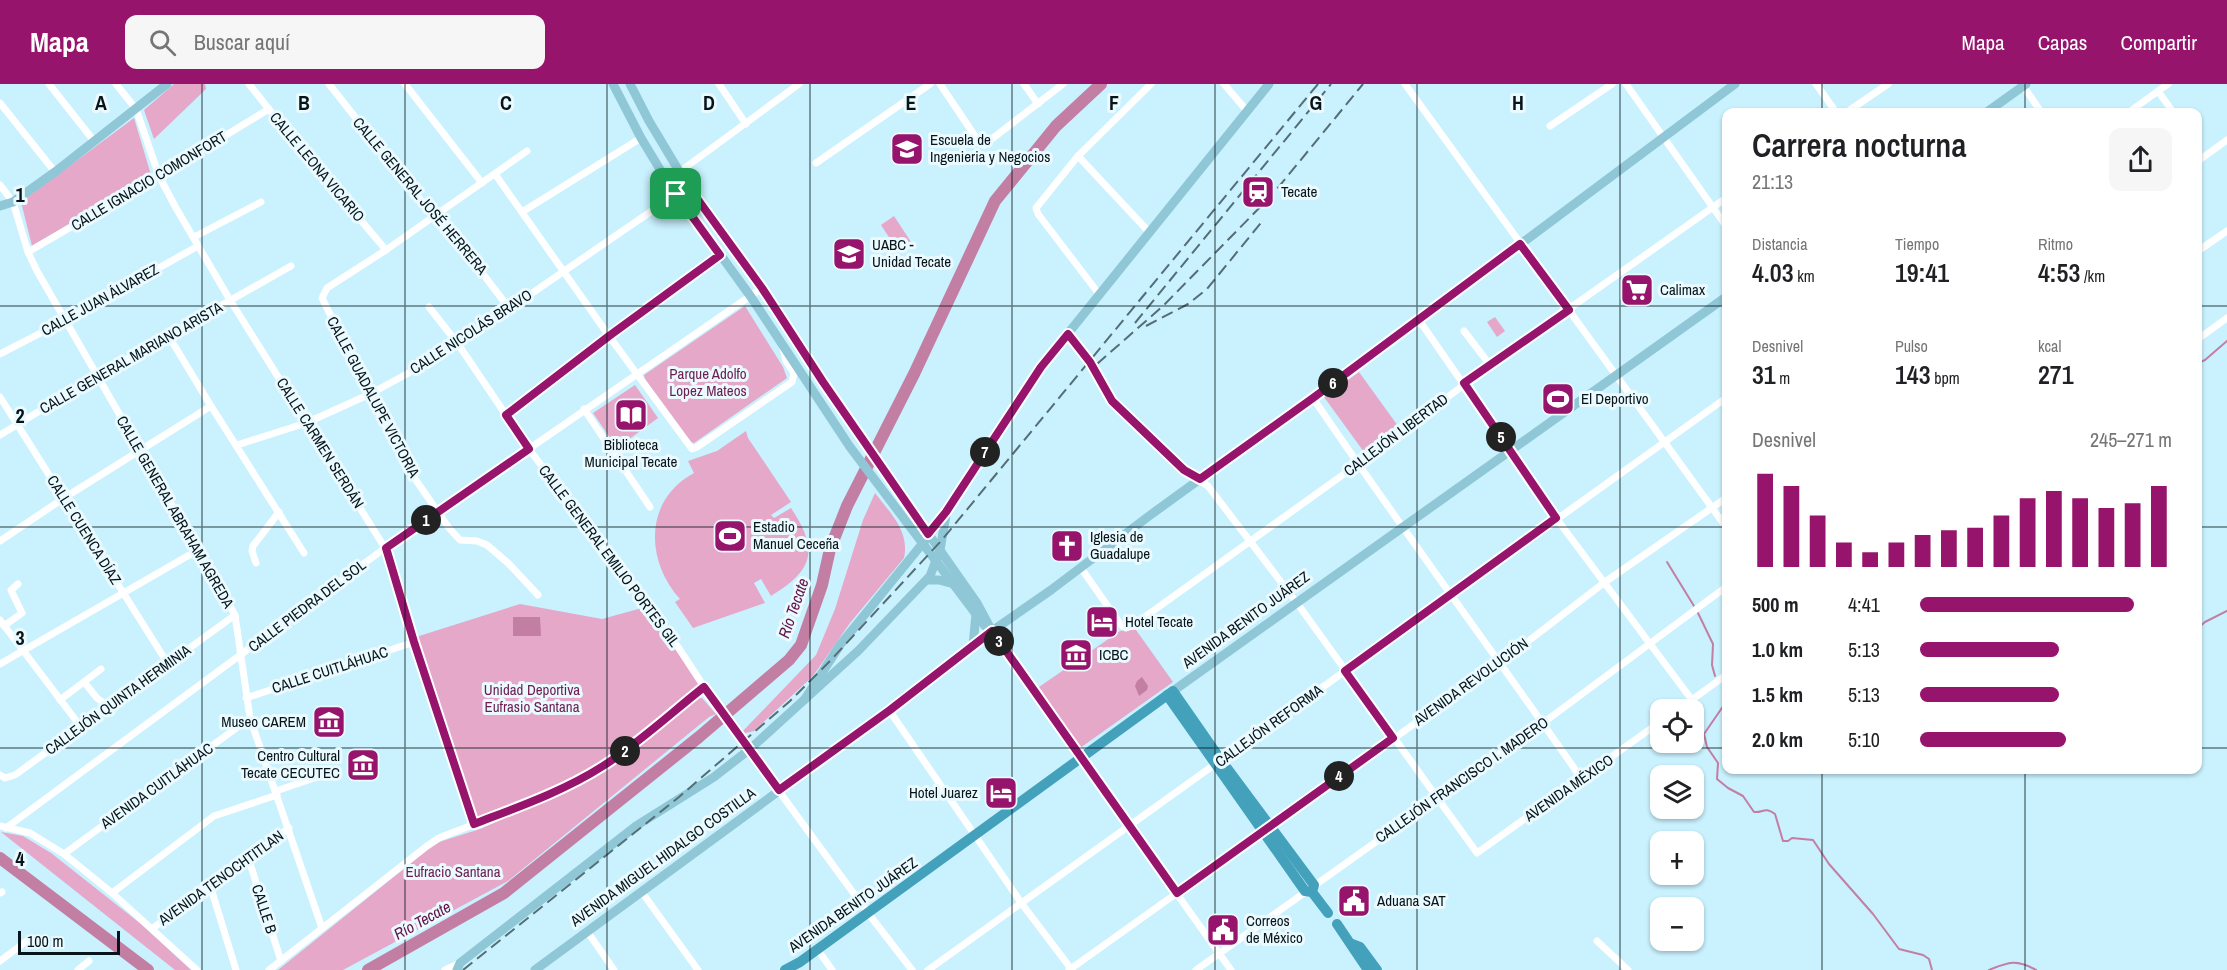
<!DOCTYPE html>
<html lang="es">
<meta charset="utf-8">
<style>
body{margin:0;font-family:"Archivo Narrow",sans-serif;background:#f6f6f6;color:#202124;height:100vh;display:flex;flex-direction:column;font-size:22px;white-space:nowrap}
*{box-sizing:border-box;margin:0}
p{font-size:20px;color:#757577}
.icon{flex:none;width:33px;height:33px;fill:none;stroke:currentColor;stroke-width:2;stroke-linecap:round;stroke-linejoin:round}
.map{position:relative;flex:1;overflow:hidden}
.sheet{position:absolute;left:1722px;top:24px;width:480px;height:666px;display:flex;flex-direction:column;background:#fff;border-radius:12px;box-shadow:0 2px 4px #0004}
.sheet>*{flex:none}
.controls{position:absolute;left:1650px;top:615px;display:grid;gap:12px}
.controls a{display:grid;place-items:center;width:54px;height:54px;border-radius:12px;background:#fff;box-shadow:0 2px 4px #0004;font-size:30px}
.scale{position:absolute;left:18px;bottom:15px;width:102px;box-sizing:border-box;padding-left:6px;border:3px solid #07151a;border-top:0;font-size:16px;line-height:21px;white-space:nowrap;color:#07151a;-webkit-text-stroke:4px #eafaff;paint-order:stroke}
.pin{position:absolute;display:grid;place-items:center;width:51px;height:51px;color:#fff;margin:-26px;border-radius:12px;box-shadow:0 3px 9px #0006}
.km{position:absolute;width:30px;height:30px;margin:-15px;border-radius:50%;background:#222;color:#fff;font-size:16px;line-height:30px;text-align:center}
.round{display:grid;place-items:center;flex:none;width:63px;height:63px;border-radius:12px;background:#f6f6f6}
.overview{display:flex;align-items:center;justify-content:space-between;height:102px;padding:0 30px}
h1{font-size:33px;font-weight:600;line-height:45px}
.stats{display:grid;grid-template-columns:repeat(3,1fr);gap:9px;height:102px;padding:6px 30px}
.stats div{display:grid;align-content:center}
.stats b{font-size:26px;font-weight:600}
.stats small{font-size:16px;font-weight:400}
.stats p{font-size:16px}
.chart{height:168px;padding:12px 30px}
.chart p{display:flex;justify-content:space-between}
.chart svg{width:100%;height:108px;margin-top:6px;stroke:#96146c;stroke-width:6}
ul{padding:0 30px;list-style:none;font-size:20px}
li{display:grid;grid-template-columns:96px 72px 1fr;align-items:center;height:45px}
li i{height:15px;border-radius:8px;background:#96146c}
header{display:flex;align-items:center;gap:36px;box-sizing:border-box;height:84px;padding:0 30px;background:#96146c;color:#fff}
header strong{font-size:28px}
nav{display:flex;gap:33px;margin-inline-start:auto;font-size:21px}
.search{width:420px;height:54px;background:#f6f6f6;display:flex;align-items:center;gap:15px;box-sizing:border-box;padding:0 21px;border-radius:12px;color:#757577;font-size:22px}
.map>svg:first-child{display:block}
.green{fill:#e5a8c9}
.water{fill:#c37ea4}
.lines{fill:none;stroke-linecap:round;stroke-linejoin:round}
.stream{stroke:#c37ea4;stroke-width:2}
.river{stroke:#c37ea4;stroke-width:12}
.minor{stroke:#fff;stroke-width:7}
.major{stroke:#8fc7d6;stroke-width:9}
.highway{stroke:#44a1bb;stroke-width:10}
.rail{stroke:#556d75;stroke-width:2;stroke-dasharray:12 6;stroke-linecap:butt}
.route-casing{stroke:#fff;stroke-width:12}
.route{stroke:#96146c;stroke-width:8}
.grid{fill:none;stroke:#07151a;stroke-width:1.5;stroke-opacity:0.55}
.labels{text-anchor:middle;stroke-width:6;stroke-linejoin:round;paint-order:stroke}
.poi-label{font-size:15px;fill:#07151a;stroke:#eafaff;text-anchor:start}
.street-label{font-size:15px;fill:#07151a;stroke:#eafaff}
.park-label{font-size:15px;fill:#6d1c50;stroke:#eafaff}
.water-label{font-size:16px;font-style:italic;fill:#641248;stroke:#eafaff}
.grid-label{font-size:20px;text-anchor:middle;font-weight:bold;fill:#07151a;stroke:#eafaff;stroke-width:6;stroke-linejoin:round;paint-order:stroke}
</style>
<header>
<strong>Mapa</strong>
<div class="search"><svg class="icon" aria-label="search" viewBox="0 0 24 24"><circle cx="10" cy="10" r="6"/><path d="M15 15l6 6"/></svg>Buscar aquí</div>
<nav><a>Mapa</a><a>Capas</a><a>Compartir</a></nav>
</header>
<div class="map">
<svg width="2227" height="886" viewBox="0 0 2227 886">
<rect width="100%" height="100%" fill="#c9f1fe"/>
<!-- green -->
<g class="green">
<path d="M174,0H205L206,5L154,55L144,26Z"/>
<path d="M134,34L151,91L32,162L21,118Z"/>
<path d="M894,132L911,158L898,167L881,141Z"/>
<path d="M745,222L783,283L787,294L694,359L691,358L645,295L644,291Z"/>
<path d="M1495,233L1505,247L1497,253L1487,238Z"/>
<path d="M1359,288L1398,342L1364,368L1324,313Z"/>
<path d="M635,301L658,334L617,364L593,329Z"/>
<path d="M746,347L748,354L791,418L771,431L774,434L791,424C819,466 814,486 771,512L761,495L754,499L765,519L693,544L675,518L680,515C645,476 644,416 694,389L688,377L717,367Z"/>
<path d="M875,409C890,429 910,447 904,474L850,539L813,592L754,647L746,649L742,648L816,571L835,525L863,436Z"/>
<path d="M520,520L602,535L642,524L675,564L704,607L620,673L696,614H702L716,630L709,633L508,797L343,886H278L436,759L480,745L552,713L594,690L476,738L416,553Z"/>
<path d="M1126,546H1136L1173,598L1080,664L1039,603L1120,547Z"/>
<path d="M1,748L23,752L51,769L141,840L191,886H175Z"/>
</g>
<!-- water -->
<g class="water">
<path d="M513,533H540L541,552H513Z"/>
<path d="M1142,593L1148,602L1147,606L1139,612L1135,602L1137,597Z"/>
</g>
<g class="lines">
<!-- stream -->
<g class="stream">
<path d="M2198,279L2205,276L2227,257"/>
<path d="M1667,478L1694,522"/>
<path d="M1698,529L1713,560L1712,581L1715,592"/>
<path d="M2198,544L2205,538L2227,527"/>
<path d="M1726,618L1704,650L1707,663L1718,679L1717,695L1728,704L1743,712L1754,728C1764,729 1764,722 1775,730L1783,757H1788L1792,754L1813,756L1829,780L1873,830L1899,865L1923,871L1929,875L1932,886"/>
<path d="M1989,886C2009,878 2016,875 2036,886"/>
</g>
<!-- river -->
<g class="river">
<path d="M0,774L148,886"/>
<path d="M368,886L504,809L699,653L789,576L801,561L822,501L830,465L847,422L914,290L995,117L1056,42L1101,0"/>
</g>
<!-- minor -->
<g class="minor">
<path d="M49,0L94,57"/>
<path d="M116,0L136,25L159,92L176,124L230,216L385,464L414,558L474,740"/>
<path d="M249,0L302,67L386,166"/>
<path d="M329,0L415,109L434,132L447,143L509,224"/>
<path d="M405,0L482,99"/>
<path d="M719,0L746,40"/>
<path d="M940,0L977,55L984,61L1063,0"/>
<path d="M1024,0L1038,20"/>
<path d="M1224,0L1247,27"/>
<path d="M1405,0L1726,443"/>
<path d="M1626,0L1726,142"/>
<path d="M1816,0L1836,28"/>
<path d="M2022,0L2041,28"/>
<path d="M2158,7L2173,28"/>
<path d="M0,19L55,88"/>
<path d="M1847,28L1888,0"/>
<path d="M2129,28L2168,0"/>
<path d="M1550,42L1612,0"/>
<path d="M527,67L386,166L327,204L322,214L386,343L411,389L449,444L460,456L477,457L487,461L508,479L538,511"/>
<path d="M1078,72L1149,148"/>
<path d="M2198,77L2227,56"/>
<path d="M816,79L930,0"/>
<path d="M495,90L609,252L692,365L697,363L792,298L794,289L786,277L783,264"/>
<path d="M667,97L799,0"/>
<path d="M0,101L13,118L28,168L37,187L235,531L250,634L322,844"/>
<path d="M522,128L641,54"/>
<path d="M194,153L261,118"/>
<path d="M2198,167L2227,147"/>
<path d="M28,168L159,92L269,25"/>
<path d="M1099,210L1038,130L1036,124L1078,72L1151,0"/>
<path d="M429,223L458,260L529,365L678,563L716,621L868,829L912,886"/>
<path d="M1419,236L1556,434L1692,616"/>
<path d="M1464,247L1490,281"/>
<path d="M1068,250L1090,278L1112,317L1184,386L1208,402L1297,519L1477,769L1660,638"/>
<path d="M168,251L211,322L304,469"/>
<path d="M2198,255L2227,234"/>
<path d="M0,270L66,236L198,162"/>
<path d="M0,313L168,580"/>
<path d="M1313,314C1400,443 1493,567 1581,694"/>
<path d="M584,325L650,423"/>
<path d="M506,331L609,252L720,171"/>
<path d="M0,351L97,292L291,182"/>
<path d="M237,361L306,339L370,310L416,285L458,260L688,102"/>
<path d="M0,457L64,414L211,322"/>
<path d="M256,479L252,467L253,462L279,428"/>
<path d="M1081,484L1121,541L1126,544L1132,542L1358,380L1512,265L1726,114"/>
<path d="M0,536L81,643"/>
<path d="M4,542L22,529L11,506L18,500"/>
<path d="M0,580L198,466"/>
<path d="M84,598L97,614L109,623"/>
<path d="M246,614L414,558"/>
<path d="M60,616L101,585"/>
<path d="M889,626L1022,820L1072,886"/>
<path d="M1678,626L1726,591"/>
<path d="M1081,675L1231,886"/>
<path d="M0,691L5,694L15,691L235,531"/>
<path d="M276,707L317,693"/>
<path d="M0,742L30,749L64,770L112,809L197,886"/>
<path d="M6,744L385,464L762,204"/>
<path d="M64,770L250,634"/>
<path d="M248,773L281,877"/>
<path d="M210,801L236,886"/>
<path d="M641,807L698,886"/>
<path d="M0,809L2,808"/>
<path d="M112,809L214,732L277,711"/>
<path d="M153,844L289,744"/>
<path d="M587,847L614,886"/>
<path d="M1597,857L1628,886"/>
<path d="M818,866L832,886"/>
<path d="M0,877L28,856"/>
<path d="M78,886L89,877"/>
<path d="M269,886L427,762L439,754C494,732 553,714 603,682C639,659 671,629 704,603"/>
<path d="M445,886L460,879"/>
<path d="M928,886L1726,314"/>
<path d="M1069,886L1501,578L1605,498L1726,414"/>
<path d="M1196,886L1543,639L1726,503"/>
</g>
<!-- major -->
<g class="major">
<path d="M613,0L641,54L667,97L751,213L850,363L985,542"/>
<path d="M630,0L649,37L688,102L762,204L857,348L977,519L992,547L1081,675"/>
<path d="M1987,28L2026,0"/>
<path d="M0,122L13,118L55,88L167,0"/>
<path d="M927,496H939L954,500"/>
<path d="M973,562L976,530"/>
<path d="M1173,607L1726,213"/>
<path d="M805,615L840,561L940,438L1041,283L1269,0"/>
<path d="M457,886L460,879L636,742L714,693L750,665L858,567L930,492L940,466L946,431"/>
<path d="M535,886L889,626L992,547L1051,506L1149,432L1419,236L1735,0"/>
</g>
<!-- highway -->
<g class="highway">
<path d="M1167,611L1300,800L1305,807L1312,808"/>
<path d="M1337,840L1368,886"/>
<path d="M1352,860L1360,863L1377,886"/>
<path d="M785,886L800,878L1173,607L1221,676L1314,801L1312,808L1328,829"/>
</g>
<!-- rail -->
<g class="rail">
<path d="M1135,239L1331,0"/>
<path d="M1146,242L1188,220L1207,205L1264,135"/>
<path d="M1097,280L1163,222L1272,111L1363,0"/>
<path d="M463,886L679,713L790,617L830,577L941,457L1318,0"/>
</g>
</g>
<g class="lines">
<!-- route casing -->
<g class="route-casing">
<path id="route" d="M688,102L762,204L823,298L928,450L946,428L1041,283L1068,250L1090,278L1112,317L1184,386L1200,395L1313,314L1520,160L1569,226L1464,299L1556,434L1345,587L1393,654L1177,809L992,547L890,626L779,706L704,603C671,629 639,659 603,682C564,707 518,723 474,740L414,558L386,464L529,365L506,331L609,252L720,171L676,110Z"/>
</g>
<!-- route -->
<use href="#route" class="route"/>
</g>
<!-- grid -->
<path class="grid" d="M202,0V886M405,0V886M607,0V886M810,0V886M1012,0V886M1215,0V886M1417,0V886M1620,0V886M1822,0V28M2025,0V28M0,222H1726M2198,222H2227M0,443H1726M2198,443H2227M0,664H1726M2198,664H2227M1822,686V886M2025,686V886"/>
<!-- icons -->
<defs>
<g id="university-square" transform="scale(1.725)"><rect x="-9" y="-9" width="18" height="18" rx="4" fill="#96146c" stroke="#eafaff"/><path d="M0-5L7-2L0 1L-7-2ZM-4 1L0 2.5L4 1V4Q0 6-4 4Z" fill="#fff"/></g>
<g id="station-square" transform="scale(1.725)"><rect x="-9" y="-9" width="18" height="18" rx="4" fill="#96146c" stroke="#eafaff"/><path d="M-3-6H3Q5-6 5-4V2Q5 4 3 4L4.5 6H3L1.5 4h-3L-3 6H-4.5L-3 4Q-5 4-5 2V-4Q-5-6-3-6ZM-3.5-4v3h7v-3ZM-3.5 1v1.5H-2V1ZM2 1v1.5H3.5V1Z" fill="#fff"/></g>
<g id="supermarket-square" transform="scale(1.725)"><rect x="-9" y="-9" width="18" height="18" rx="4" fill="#96146c" stroke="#eafaff"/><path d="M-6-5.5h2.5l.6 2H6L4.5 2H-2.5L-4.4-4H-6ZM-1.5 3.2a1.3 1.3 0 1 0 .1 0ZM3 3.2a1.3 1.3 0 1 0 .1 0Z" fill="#fff"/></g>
<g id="stadium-square" transform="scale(1.725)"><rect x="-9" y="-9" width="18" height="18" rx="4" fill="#96146c" stroke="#eafaff"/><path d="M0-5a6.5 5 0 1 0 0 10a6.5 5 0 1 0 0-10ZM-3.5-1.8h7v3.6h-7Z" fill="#fff"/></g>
<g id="library-square" transform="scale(1.725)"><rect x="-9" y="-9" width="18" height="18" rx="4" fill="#96146c" stroke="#eafaff"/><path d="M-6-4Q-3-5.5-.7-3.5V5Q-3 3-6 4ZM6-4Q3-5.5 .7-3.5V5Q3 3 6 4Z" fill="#fff"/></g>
<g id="church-square" transform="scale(1.725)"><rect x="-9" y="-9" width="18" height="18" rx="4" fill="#96146c" stroke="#eafaff"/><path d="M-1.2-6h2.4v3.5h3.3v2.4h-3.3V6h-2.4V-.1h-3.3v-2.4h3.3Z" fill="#fff"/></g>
<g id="hotel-square" transform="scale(1.725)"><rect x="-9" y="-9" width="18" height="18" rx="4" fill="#96146c" stroke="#eafaff"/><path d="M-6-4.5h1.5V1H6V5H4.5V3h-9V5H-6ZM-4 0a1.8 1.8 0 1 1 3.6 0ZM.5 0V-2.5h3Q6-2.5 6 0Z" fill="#fff"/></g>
<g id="museum-square" transform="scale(1.725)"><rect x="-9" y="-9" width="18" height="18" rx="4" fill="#96146c" stroke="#eafaff"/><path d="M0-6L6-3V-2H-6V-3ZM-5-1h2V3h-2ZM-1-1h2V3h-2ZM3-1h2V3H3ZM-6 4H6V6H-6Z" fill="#fff"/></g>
<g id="civic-square" transform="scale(1.725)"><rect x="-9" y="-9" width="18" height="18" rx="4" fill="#96146c" stroke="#eafaff"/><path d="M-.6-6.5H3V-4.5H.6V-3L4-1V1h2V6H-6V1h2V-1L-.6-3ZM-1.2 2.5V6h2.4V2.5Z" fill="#fff"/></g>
</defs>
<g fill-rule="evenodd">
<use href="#university-square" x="907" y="65"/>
<use href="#station-square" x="1258" y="108"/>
<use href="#university-square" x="849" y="170"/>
<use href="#supermarket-square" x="1637" y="206"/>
<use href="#stadium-square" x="1558" y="315"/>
<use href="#library-square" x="631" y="331"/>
<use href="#stadium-square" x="730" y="452"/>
<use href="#church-square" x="1067" y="462"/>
<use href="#hotel-square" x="1102" y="538"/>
<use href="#museum-square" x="1076" y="571"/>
<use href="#museum-square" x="329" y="638"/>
<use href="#museum-square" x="363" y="681"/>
<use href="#hotel-square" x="1001" y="709"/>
<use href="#civic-square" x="1354" y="817"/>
<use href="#civic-square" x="1223" y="846"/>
</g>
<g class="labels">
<!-- poi labels -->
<g class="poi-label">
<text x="930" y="61">Escuela de<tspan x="930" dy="17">Ingenieria y Negocios</tspan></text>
<text x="1281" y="113">Tecate</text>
<text x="872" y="166">UABC -<tspan x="872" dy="17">Unidad Tecate</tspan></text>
<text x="1660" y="211">Calimax</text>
<text x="1581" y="320">El Deportivo</text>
<text x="631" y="366" text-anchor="middle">Biblioteca<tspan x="631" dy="17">Municipal Tecate</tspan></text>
<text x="753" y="448">Estadio<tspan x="753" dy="17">Manuel Ceceña</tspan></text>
<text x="1090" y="458">Iglesia de<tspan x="1090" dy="17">Guadalupe</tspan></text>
<text x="1125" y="543">Hotel Tecate</text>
<text x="1099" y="576">ICBC</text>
<text x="306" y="643" text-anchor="end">Museo CAREM</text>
<text x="340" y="677" text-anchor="end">Centro Cultural<tspan x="340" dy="17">Tecate CECUTEC</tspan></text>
<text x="978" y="714" text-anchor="end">Hotel Juarez</text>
<text x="1377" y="822">Aduana SAT</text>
<text x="1246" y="842">Correos<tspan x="1246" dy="17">de México</tspan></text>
</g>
<!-- street labels -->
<g class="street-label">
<text transform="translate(317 83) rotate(50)" y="5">CALLE LEONA VICARIO</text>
<text transform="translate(149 97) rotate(-31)" y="5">CALLE IGNACIO COMONFORT</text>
<text transform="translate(420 112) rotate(50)" y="5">CALLE GENERAL JOSÉ HERRERA</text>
<text transform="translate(100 216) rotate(-29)" y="5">CALLE JUAN ÁLVAREZ</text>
<text transform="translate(471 248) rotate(-33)" y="5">CALLE NICOLÁS BRAVO</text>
<text transform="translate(131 274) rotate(-30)" y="5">CALLE GENERAL MARIANO ARISTA</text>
<text transform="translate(373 313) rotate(62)" y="5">CALLE GUADALUPE VICTORIA</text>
<text transform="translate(1396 351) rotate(-37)" y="5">CALLEJÓN LIBERTAD</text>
<text transform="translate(320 359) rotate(58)" y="5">CALLE CARMEN SERDÁN</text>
<text transform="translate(175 428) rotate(60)" y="5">CALLE GENERAL ABRAHAM AGREDA</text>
<text transform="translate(84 446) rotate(58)" y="5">CALLE CUENCA DÍAZ</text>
<text transform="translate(609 472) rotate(53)" y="5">CALLE GENERAL EMILIO PORTES GIL</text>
<text transform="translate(307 522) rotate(-37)" y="5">CALLE PIEDRA DEL SOL</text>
<text transform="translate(1246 536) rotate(-36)" y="5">AVENIDA BENITO JUÁREZ</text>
<text transform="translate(330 586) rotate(-18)" y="5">CALLE CUITLÁHUAC</text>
<text transform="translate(1471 598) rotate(-36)" y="5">AVENIDA REVOLUCIÓN</text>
<text transform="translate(118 616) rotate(-36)" y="5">CALLEJÓN QUINTA HERMINIA</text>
<text transform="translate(1269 642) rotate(-36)" y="5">CALLEJÓN REFORMA</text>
<text transform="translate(1462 696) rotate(-35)" y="5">CALLEJÓN FRANCISCO I. MADERO</text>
<text transform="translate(157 702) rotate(-36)" y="5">AVENIDA CUITLÁHUAC</text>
<text transform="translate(1569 704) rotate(-35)" y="5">AVENIDA MÉXICO</text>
<text transform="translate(663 773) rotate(-36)" y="5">AVENIDA MIGUEL HIDALGO COSTILLA</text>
<text transform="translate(221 794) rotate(-36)" y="5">AVENIDA TENOCHTITLAN</text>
<text transform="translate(853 821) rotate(-35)" y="5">AVENIDA BENITO JUÁREZ</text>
<text transform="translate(264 825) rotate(72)" y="5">CALLE B</text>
</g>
<!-- park labels -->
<g class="park-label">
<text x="708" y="295">Parque Adolfo<tspan x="708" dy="17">Lopez Mateos</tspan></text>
<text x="532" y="611">Unidad Deportiva<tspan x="532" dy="17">Eufrasio Santana</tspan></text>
<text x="453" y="793">Eufracio Santana</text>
</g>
<!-- water labels -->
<g class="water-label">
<text transform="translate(793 524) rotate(-71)" y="6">Río Tecate</text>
<text transform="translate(422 836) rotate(-29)" y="6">Río Tecate</text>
</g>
</g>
<g class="grid-label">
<text x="101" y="26">A</text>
<text x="304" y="26">B</text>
<text x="506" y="26">C</text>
<text x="709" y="26">D</text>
<text x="911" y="26">E</text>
<text x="1114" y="26">F</text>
<text x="1316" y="26">G</text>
<text x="1518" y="26">H</text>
<text x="20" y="118">1</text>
<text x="20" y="339">2</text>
<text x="20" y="561">3</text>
<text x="20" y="782">4</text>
</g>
</svg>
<div class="controls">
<a><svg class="icon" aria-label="locate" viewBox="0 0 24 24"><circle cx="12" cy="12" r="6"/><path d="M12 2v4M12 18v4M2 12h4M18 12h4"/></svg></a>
<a><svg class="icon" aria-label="layers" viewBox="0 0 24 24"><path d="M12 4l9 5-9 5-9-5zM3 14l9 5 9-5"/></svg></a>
<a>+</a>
<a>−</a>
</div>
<div class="scale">100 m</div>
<div class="pin" style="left:676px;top:110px;background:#1e9e55"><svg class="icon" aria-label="arrive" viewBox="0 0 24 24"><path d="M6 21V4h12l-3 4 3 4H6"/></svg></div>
<b class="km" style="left:426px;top:436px">1</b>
<b class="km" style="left:625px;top:667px">2</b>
<b class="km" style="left:999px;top:557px">3</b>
<b class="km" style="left:1339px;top:692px">4</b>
<b class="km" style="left:1501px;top:353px">5</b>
<b class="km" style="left:1333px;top:299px">6</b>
<b class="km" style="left:985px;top:368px">7</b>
<section class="sheet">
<div class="overview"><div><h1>Carrera nocturna</h1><p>21:13</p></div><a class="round"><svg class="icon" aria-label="share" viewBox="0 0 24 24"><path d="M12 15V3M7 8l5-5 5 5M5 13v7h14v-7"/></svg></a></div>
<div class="stats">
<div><p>Distancia</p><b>4.03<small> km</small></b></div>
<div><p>Tiempo</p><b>19:41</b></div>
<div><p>Ritmo</p><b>4:53<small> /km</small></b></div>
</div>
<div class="stats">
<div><p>Desnivel</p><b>31<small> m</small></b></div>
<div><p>Pulso</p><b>143<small> bpm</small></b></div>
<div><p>kcal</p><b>271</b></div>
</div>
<div class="chart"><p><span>Desnivel</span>245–271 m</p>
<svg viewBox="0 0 160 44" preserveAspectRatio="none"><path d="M5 44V6M15 44V11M25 44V23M35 44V34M45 44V38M55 44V34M65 44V31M75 44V29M85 44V28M95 44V23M105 44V16M115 44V13M125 44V16M135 44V20M145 44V18M155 44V11"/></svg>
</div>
<ul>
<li><b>500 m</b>4:41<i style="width:85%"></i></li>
<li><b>1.0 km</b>5:13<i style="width:55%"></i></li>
<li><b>1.5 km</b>5:13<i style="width:55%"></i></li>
<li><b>2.0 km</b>5:10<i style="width:58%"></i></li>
</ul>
</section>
</div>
